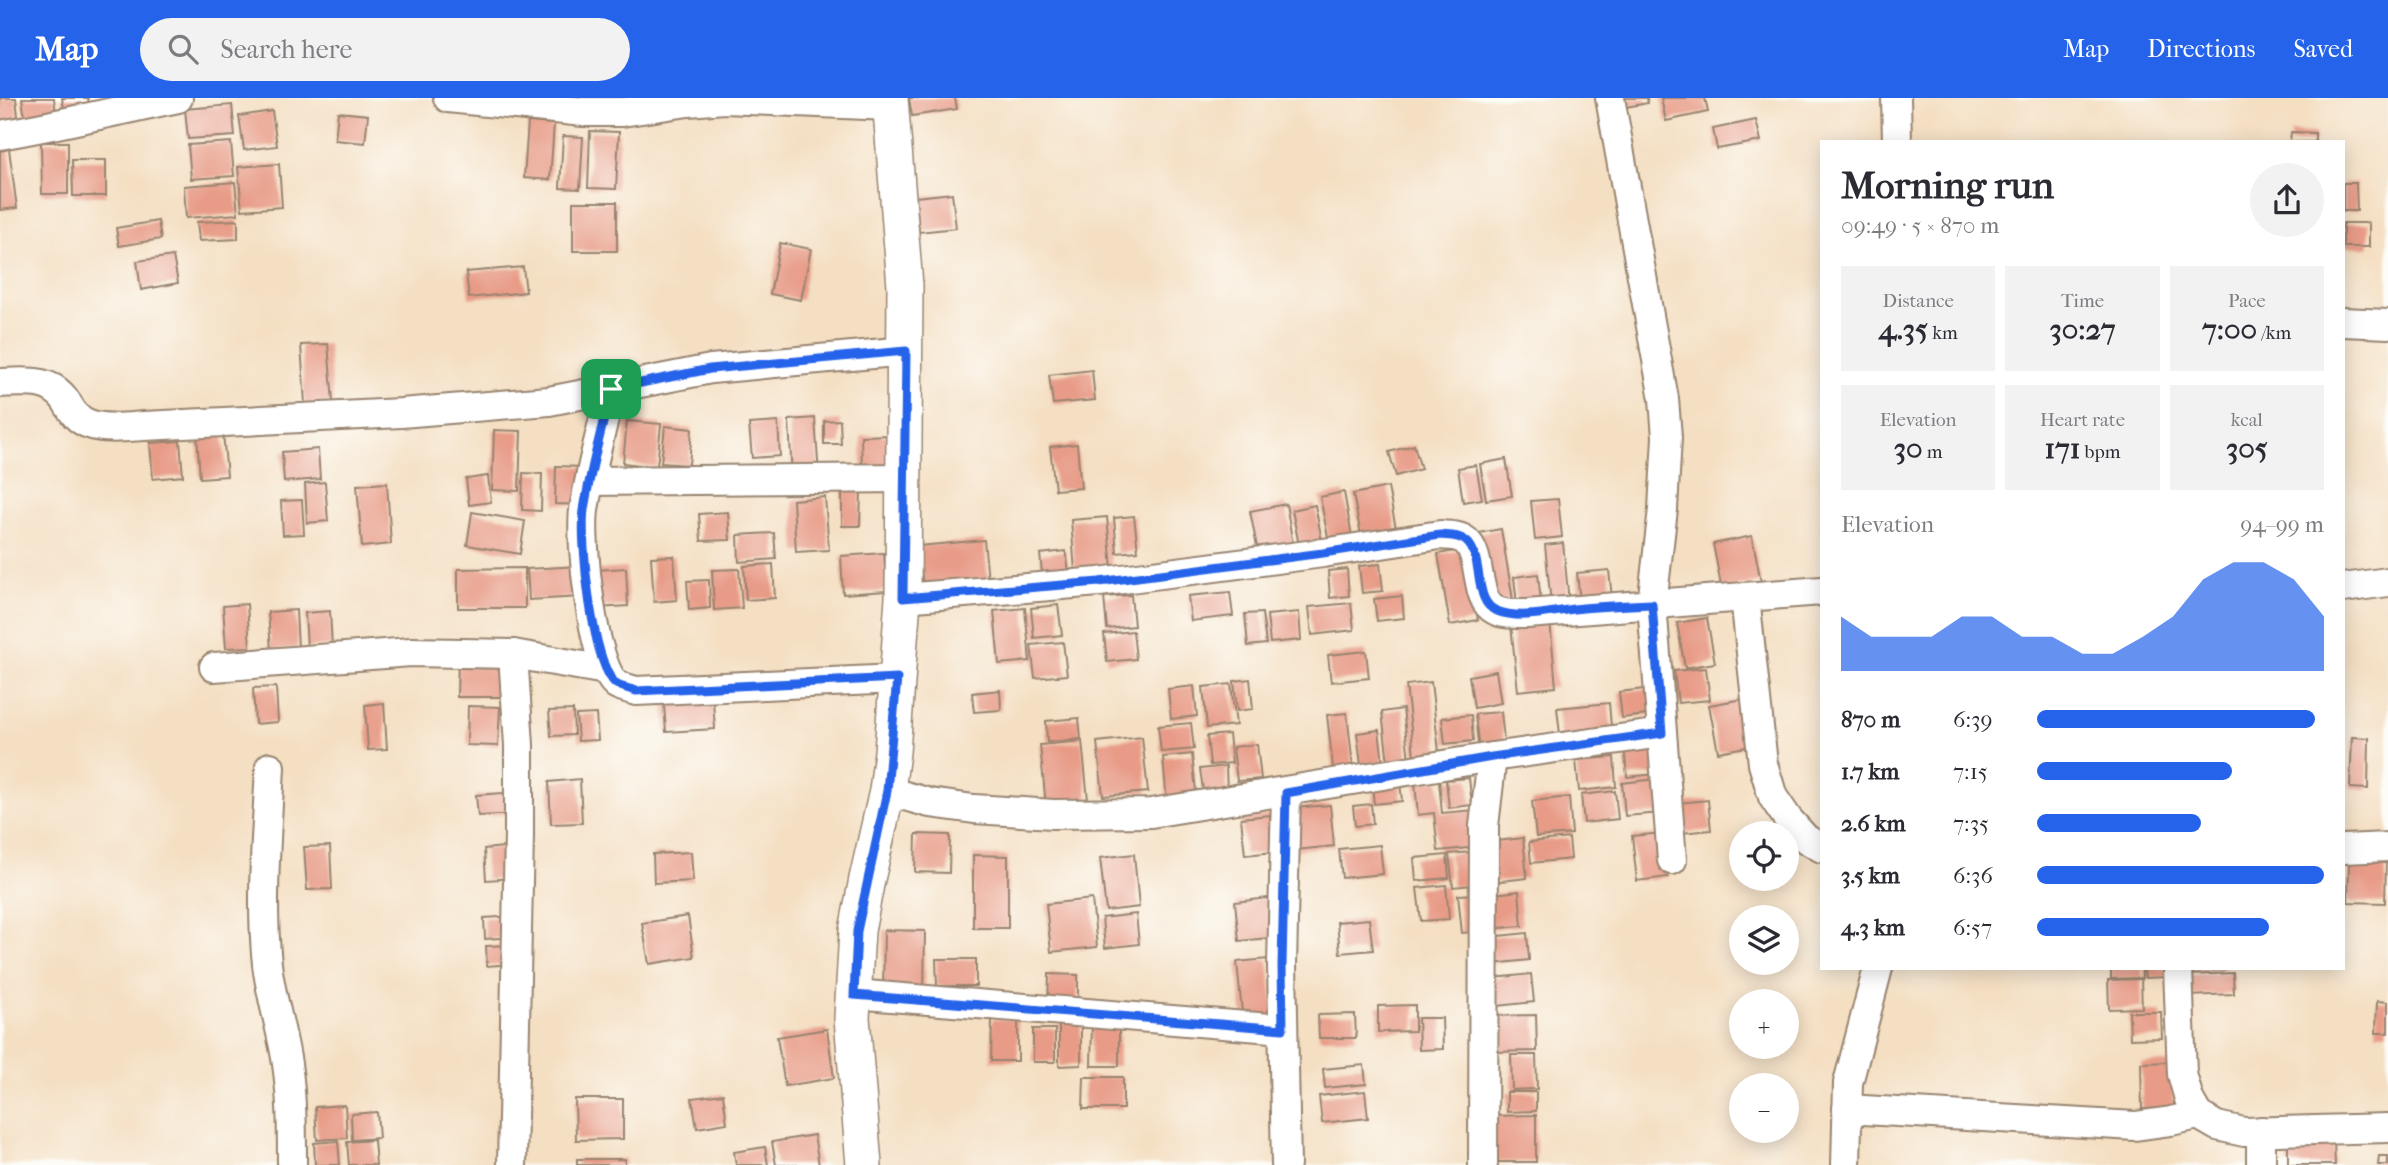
<!DOCTYPE html>
<meta charset="utf-8">
<style>
body{margin:0;font-family:"IM FELL French Canon",serif;background:#f2f2f3;color:#2b2b33;height:100vh;display:flex;flex-direction:column;font-size:26px;white-space:nowrap}
*{box-sizing:border-box;margin:0}
p{font-size:23px;color:#7c7c81}
.icon{flex:none;width:38px;height:38px;fill:none;stroke:currentColor;stroke-width:2;stroke-linecap:round;stroke-linejoin:round}
.map{position:relative;flex:1;overflow:hidden}
.details{position:absolute;left:1820px;top:42px;width:525px;height:830px;display:flex;flex-direction:column;background:#fff;border-radius:0px;box-shadow:0 4px 18px #0003}
.details>*{flex:none}
.buttons{position:absolute;left:1729px;top:723px;display:grid;gap:14px}
.buttons a{display:grid;place-items:center;width:70px;height:70px;border-radius:50%;background:#fff;box-shadow:0 4px 18px #0003;font-size:35px}
.pin{position:absolute;display:grid;place-items:center;width:60px;height:60px;color:#fff;margin:-30px;border-radius:14px;box-shadow:0 4px 10px #0006}
.round{display:grid;place-items:center;flex:none;width:74px;height:74px;border-radius:37px;background:#f2f2f3}
.overview{display:flex;align-items:center;justify-content:space-between;height:119px;padding:0 21px}
h1{font-size:38px;font-weight:700;line-height:52px}
.figures{display:grid;grid-template-columns:repeat(3,1fr);gap:10px;height:119px;padding:7px 21px}
.figures div{display:grid;align-content:center;border-radius:0px;background:#f2f2f3;text-align:center}
.figures b{font-size:30px;font-weight:700}
.figures small{font-size:19px;font-weight:400}
.figures p{font-size:19px}
.chart{height:196px;padding:14px 21px}
.chart p{display:flex;justify-content:space-between}
.chart svg{width:100%;height:126px;margin-top:7px;fill:#2563eb;opacity:.7}
ul{padding:0 21px;list-style:none;font-size:23px}
li{display:grid;grid-template-columns:112px 84px 1fr;align-items:center;height:52px}
li i{height:18px;border-radius:9px;background:#2563eb}
header{display:flex;align-items:center;gap:42px;box-sizing:border-box;height:98px;padding:0 35px;background:#2563eb;color:#fff}
header strong{font-size:33px}
nav{display:flex;gap:38px;margin-inline-start:auto;font-size:24px}
.search{width:490px;height:63px;background:#f2f2f3;display:flex;align-items:center;gap:18px;box-sizing:border-box;padding:0 24px;border-radius:38px;color:#7c7c81;font-size:26px}
.map>svg:first-child{display:block}
.building{fill:#e89c88}
.lines{fill:none;stroke-linecap:round;stroke-linejoin:round}
.minor-casing{stroke:#988470;stroke-width:32}
.tertiary-casing{stroke:#988470;stroke-width:38}
.minor{stroke:#fff;stroke-width:28}
.tertiary{stroke:#fff;stroke-width:35}
.route-casing{stroke:#fff;stroke-width:14}
.route{stroke:#2563eb;stroke-width:9}
</style>
<header>
<strong>Map</strong>
<div class="search"><svg class="icon" aria-label="search" viewBox="0 0 24 24"><circle cx="10" cy="10" r="6"/><path d="M15 15l6 6"/></svg>Search here</div>
<nav><a>Map</a><a>Directions</a><a>Saved</a></nav>
</header>
<div class="map">
<svg width="2388" height="1067" viewBox="0 0 2388 1067">
<rect width="100%" height="100%" fill="#fdfcf7"/>
<filter id="ink" filterUnits="userSpaceOnUse"><feTurbulence type="fractalNoise" baseFrequency=".0143" numOctaves="2"/><feDisplacementMap in="SourceGraphic" scale="14" xChannelSelector="R" yChannelSelector="G"/><feConvolveMatrix kernelMatrix="1 2 1 2 8 2 1 2 1" color-interpolation-filters="sRGB"/></filter>
<filter id="wash" filterUnits="userSpaceOnUse"><feTurbulence type="fractalNoise" baseFrequency=".00686" numOctaves="4" result="noise"/><feDisplacementMap in="SourceGraphic" scale="28" xChannelSelector="R" yChannelSelector="G"/><feGaussianBlur stdDeviation="1.57" result="paint"/><feColorMatrix in="noise" values="0 0 0 0 0 0 0 0 0 0 0 0 0 0 0 0 0 1.4 0 .05"/><feComposite in="paint" operator="in"/></filter>
<g filter="url(#wash)">
<rect width="100%" height="100%" fill="#f4dfc3"/>
<g id="blocks">
<!-- building -->
<g class="building">
<path d="M0,0H16L19,27L0,29Z"/>
<path d="M22,0H54L57,24L26,28Z"/>
<path d="M62,0H88L90,12L65,16Z"/>
<path d="M909,0H955L957,11L912,18Z"/>
<path d="M1612,0H1647L1648,5L1615,11Z"/>
<path d="M1661,0H1705L1708,14L1666,23Z"/>
<path d="M232,7L235,38L188,41L185,11Z"/>
<path d="M272,13L277,48L244,52L239,18Z"/>
<path d="M338,14L368,17L365,45L335,42Z"/>
<path d="M1756,22L1761,43L1717,51L1713,31Z"/>
<path d="M528,24L554,26L550,82L524,80Z"/>
<path d="M590,33L619,34L616,91L588,90Z"/>
<path d="M2291,34L2315,35V44H2290Z"/>
<path d="M563,38L583,39L580,91L560,90Z"/>
<path d="M41,44H68V96H42Z"/>
<path d="M231,44L234,78L191,81L188,47Z"/>
<path d="M9,51L17,110L0,112V53Z"/>
<path d="M72,62H106V98H73Z"/>
<path d="M279,66L282,109L242,112L238,69Z"/>
<path d="M235,84L238,116L186,120L184,88Z"/>
<path d="M2343,85H2356L2357,113H2343Z"/>
<path d="M952,95L956,130L919,134L916,99Z"/>
<rect x="573" y="104" width="44" height="49"/>
<path d="M238,122V141L199,143L197,124Z"/>
<path d="M158,123L161,141L119,148L116,130Z"/>
<rect x="2343" y="125" width="26" height="24"/>
<path d="M780,145L811,151L801,202L770,196Z"/>
<path d="M173,158L178,185L141,192L137,163Z"/>
<path d="M523,169L526,194L469,200L466,174Z"/>
<path d="M328,246L333,304L305,306L301,247Z"/>
<path d="M1092,272L1095,302L1053,306L1049,277Z"/>
<path d="M815,320L819,378L792,380L789,322Z"/>
<path d="M840,322L841,346H824V323Z"/>
<path d="M627,323L661,326L657,369L623,365Z"/>
<path d="M778,324L780,358L752,360L749,326Z"/>
<path d="M665,328L692,331L689,367L661,365Z"/>
<path d="M494,332L521,333L519,393L492,392Z"/>
<path d="M223,335L227,378L200,380L197,337Z"/>
<path d="M891,337L893,368L862,369L861,338Z"/>
<path d="M180,343L183,378L153,381L150,345Z"/>
<path d="M1077,346L1081,390L1055,392L1050,349Z"/>
<path d="M1414,347L1421,371L1396,378L1389,354Z"/>
<path d="M318,351L320,381L284,384L282,354Z"/>
<path d="M1506,361L1512,398L1486,402L1480,366Z"/>
<path d="M1476,367L1482,401L1463,404L1458,370Z"/>
<path d="M556,368L584,369L583,407L555,406Z"/>
<path d="M523,375L542,376L541,413L522,412Z"/>
<path d="M488,378L491,404L469,407L466,381Z"/>
<path d="M325,384L328,423L307,425L305,386Z"/>
<path d="M387,385L391,446L362,449L357,387Z"/>
<path d="M1388,389L1397,436L1362,442L1353,396Z"/>
<path d="M842,392H861L860,428H842Z"/>
<path d="M1344,394L1352,439L1329,444L1320,399Z"/>
<path d="M825,399L829,452L796,454L793,402Z"/>
<path d="M1558,401L1562,439L1535,442L1531,403Z"/>
<path d="M302,402L304,436L283,437L281,403Z"/>
<path d="M1286,406L1293,447L1258,454L1250,413Z"/>
<path d="M1315,407L1322,443L1299,447L1292,412Z"/>
<path d="M472,414L525,423L520,456L467,447Z"/>
<path d="M728,414L730,442L701,443L699,416Z"/>
<path d="M1134,418L1138,453L1117,455L1114,420Z"/>
<path d="M1107,419L1112,470L1075,474L1071,422Z"/>
<path d="M1501,431L1513,502L1491,505L1479,435Z"/>
<path d="M774,435L776,461L739,464L738,437Z"/>
<path d="M1752,438L1761,484L1722,492L1713,446Z"/>
<path d="M984,442L988,482L923,489L919,448Z"/>
<path d="M1563,445L1569,504L1551,506L1545,447Z"/>
<path d="M1466,451L1478,522L1450,527L1438,456Z"/>
<path d="M1066,453L1070,481L1043,484L1040,456Z"/>
<path d="M884,455L886,493L843,496L841,458Z"/>
<path d="M674,458L677,502L654,504L651,459Z"/>
<path d="M773,466L775,500L746,502L744,468Z"/>
<path d="M1380,466L1383,493L1362,495L1359,468Z"/>
<path d="M579,468L581,499L529,502L527,471Z"/>
<path d="M525,470V510H458V471Z"/>
<path d="M626,470L628,508L598,510L595,472Z"/>
<path d="M739,471L742,510L714,512L712,472Z"/>
<path d="M1347,471L1349,498L1330,500L1328,473Z"/>
<path d="M1609,472L1612,500L1580,503L1577,475Z"/>
<path d="M1538,476L1541,504L1517,506L1514,479Z"/>
<path d="M709,482L710,510L689,512L687,483Z"/>
<path d="M1230,494L1233,518L1191,523L1188,498Z"/>
<path d="M1131,497L1134,528L1107,531L1104,499Z"/>
<path d="M1402,498L1404,520L1377,523L1374,501Z"/>
<path d="M1351,505L1354,532L1312,537L1309,509Z"/>
<path d="M247,506L250,549L226,550L223,508Z"/>
<path d="M1058,507L1062,537L1034,540L1031,510Z"/>
<path d="M1025,510L1030,563L999,566L994,513Z"/>
<path d="M296,512L298,550L271,552L268,514Z"/>
<path d="M330,513L332,548L307,550L305,515Z"/>
<path d="M1299,514L1301,542L1270,545L1267,517Z"/>
<path d="M1262,515L1266,546L1248,548L1245,516Z"/>
<path d="M1707,520L1715,565L1685,570L1677,525Z"/>
<path d="M1550,523L1556,589L1518,593L1511,527Z"/>
<path d="M1133,533L1136,561L1107,564L1104,536Z"/>
<path d="M1063,544L1067,577L1035,580L1031,547Z"/>
<path d="M1366,553L1369,580L1331,584L1328,557Z"/>
<path d="M458,561H504V599H457Z"/>
<path d="M1706,570L1710,602L1678,605L1674,573Z"/>
<path d="M1496,573L1501,605L1474,610L1469,578Z"/>
<path d="M1250,581L1253,611L1237,613L1234,583Z"/>
<path d="M1431,584L1440,663L1415,666L1406,587Z"/>
<path d="M1231,586L1236,627L1207,630L1203,589Z"/>
<path d="M1194,588L1197,618L1171,621L1168,591Z"/>
<path d="M276,589L278,624L255,626L253,590Z"/>
<path d="M1653,590L1655,616L1622,620L1619,594Z"/>
<path d="M1000,592L1001,612L974,614L972,595Z"/>
<path d="M1749,600L1757,647L1718,654L1709,607Z"/>
<path d="M713,603L715,631L666,634L664,606Z"/>
<path d="M384,605L387,651L368,652L365,607Z"/>
<path d="M1609,605L1612,640L1561,645L1557,610Z"/>
<path d="M468,608L500,609L498,648L467,647Z"/>
<path d="M1403,611L1410,670L1389,673L1382,614Z"/>
<path d="M573,612L574,637L551,638L549,613Z"/>
<path d="M1501,614L1505,651L1479,653L1475,616Z"/>
<path d="M1347,615L1354,677L1334,679L1327,617Z"/>
<path d="M596,616L598,642L578,643L576,617Z"/>
<path d="M1471,617L1473,643L1445,646L1442,620Z"/>
<path d="M1079,620L1081,641L1047,644L1046,623Z"/>
<path d="M1191,625L1194,651L1161,654L1158,628Z"/>
<path d="M1379,632L1383,665L1361,667L1357,635Z"/>
<path d="M1229,636L1232,665L1210,667L1207,638Z"/>
<path d="M1142,639L1148,694L1103,698L1097,644Z"/>
<path d="M2352,639L2369,640L2368,691L2350,690Z"/>
<path d="M1082,643L1088,702L1046,707L1040,647Z"/>
<path d="M1653,644L1656,676L1627,679L1624,646Z"/>
<path d="M1257,646L1261,681L1237,683L1233,649Z"/>
<path d="M1192,656L1197,703L1167,706L1163,659Z"/>
<path d="M1614,659L1616,689L1579,693L1576,662Z"/>
<path d="M1226,668L1227,696L1204,699L1200,671Z"/>
<path d="M1469,680L1472,707L1449,710L1446,682Z"/>
<path d="M580,681L582,725L551,726L549,684Z"/>
<path d="M1657,681L1661,715L1625,718L1622,685Z"/>
<path d="M1439,682L1442,715L1475,712L1479,749L1438,753L1434,715L1418,717L1415,684Z"/>
<path d="M1400,684L1402,703L1374,706L1372,687Z"/>
<path d="M1615,693L1618,721L1584,725L1581,697Z"/>
<path d="M516,694L518,716L478,718L476,697Z"/>
<path d="M1569,699L1572,736L1536,739L1532,703Z"/>
<path d="M1708,702L1711,732L1671,736L1668,706Z"/>
<path d="M1371,706L1373,726L1355,728L1353,708Z"/>
<path d="M1330,707L1334,748L1296,752L1292,710Z"/>
<path d="M1270,717L1274,754L1245,757L1241,720Z"/>
<path d="M1663,735L1668,779L1637,783L1632,738Z"/>
<path d="M916,736L950,737L949,775L915,774Z"/>
<path d="M1523,740L1527,780L1492,784L1488,744Z"/>
<path d="M1569,740L1571,761L1531,765L1529,744Z"/>
<path d="M1380,747L1383,776L1342,780L1339,751Z"/>
<path d="M330,748L332,791L307,792L304,749Z"/>
<path d="M514,748L516,780L486,782L484,751Z"/>
<path d="M1482,753V786L1453,789L1449,756Z"/>
<path d="M691,754L693,783L654,785L653,756Z"/>
<path d="M1134,756L1139,809L1106,813L1100,760Z"/>
<path d="M973,757L1008,758V830H973Z"/>
<path d="M1447,757L1449,780L1416,783L1414,760Z"/>
<path d="M2349,763L2386,765L2385,805L2348,804Z"/>
<path d="M1446,787L1449,821L1421,823L1417,790Z"/>
<path d="M1519,793L1522,828L1489,831L1486,797Z"/>
<path d="M1478,796L1482,833L1462,835L1458,797Z"/>
<path d="M1275,799L1279,839L1239,843L1235,804Z"/>
<path d="M1092,801L1097,849L1051,854L1046,806Z"/>
<path d="M1136,816L1139,846L1105,850L1102,820Z"/>
<path d="M516,818L518,839L485,841L484,820Z"/>
<path d="M688,818L694,859L649,866L642,825Z"/>
<path d="M1369,821L1373,852L1340,855L1337,824Z"/>
<path d="M884,832L925,833L924,894H883Z"/>
<path d="M1527,835L1529,862L1492,866L1489,839Z"/>
<path d="M511,847L512,866L487,868L486,848Z"/>
<path d="M936,861H976V888H937Z"/>
<path d="M1268,861L1275,921L1243,924L1237,864Z"/>
<path d="M2111,870H2142V880L2111,881Z"/>
<path d="M2144,870H2168V879L2145,880Z"/>
<path d="M2188,870H2225V872L2188,873Z"/>
<path d="M2233,875L2234,896L2189,898L2188,877Z"/>
<path d="M1049,876L1078,877V907H1048Z"/>
<path d="M1531,876L1534,904L1488,909L1485,881Z"/>
<path d="M2141,881L2142,910L2109,911L2108,882Z"/>
<path d="M2377,903L2388,904V935H2376Z"/>
<path d="M1415,907V933L1378,934V908Z"/>
<path d="M2129,914H2161L2162,940L2130,941Z"/>
<path d="M1355,916L1356,940H1319L1318,917Z"/>
<path d="M1536,917L1537,953L1493,954L1492,918Z"/>
<path d="M1418,920H1442L1443,951L1419,952Z"/>
<path d="M992,921H1018V963H991Z"/>
<path d="M1059,925H1081V967L1059,968Z"/>
<path d="M1092,926H1119V968H1091Z"/>
<path d="M827,931L834,980L785,988L777,939Z"/>
<rect x="1033" y="931" width="22" height="33"/>
<path d="M1511,957H1536L1537,991L1512,992Z"/>
<path d="M2172,964L2174,1010L2142,1011L2141,965Z"/>
<path d="M1364,967L1366,986L1325,990L1323,971Z"/>
<path d="M1084,979H1123V1011H1083Z"/>
<path d="M1365,993L1368,1020L1322,1025L1319,998Z"/>
<path d="M1507,994H1536V1013L1507,1014Z"/>
<path d="M723,996L727,1025L697,1030L692,1000Z"/>
<path d="M575,1001H623V1041L576,1042Z"/>
<path d="M345,1007L347,1040L317,1042L315,1009Z"/>
<path d="M377,1014L379,1040L352,1042L351,1016Z"/>
<path d="M1536,1017V1064H1492L1490,1018Z"/>
<path d="M814,1037L819,1067H776L772,1044Z"/>
<path d="M374,1042L376,1067H349L347,1044Z"/>
<path d="M2334,1042L2335,1067H2288V1044Z"/>
<path d="M338,1043L340,1067H315L314,1045Z"/>
<path d="M765,1049L768,1067H736L734,1054Z"/>
<path d="M2379,1058H2388V1067H2378Z"/>
<rect x="577" y="1061" width="48" height="6"/>
</g>
</g>
</g>
<g filter="url(#ink)">
<use href="#blocks" fill-opacity="0" stroke="#988470" stroke-width="2"/>
<g class="lines">
<!-- minor casing -->
<g class="minor-casing">
<g id="minor">
<path d="M448,0L584,14H622L688,4L724,1L890,8"/>
<path d="M1610,0L1664,301L1667,339L1663,411L1652,506L1672,762"/>
<path d="M1896,0L1897,44"/>
<path d="M0,37C60,27 119,12 178,0"/>
<path d="M2343,224L2388,226"/>
<path d="M0,285C25,284 51,280 66,303C72,313 77,322 89,326C106,332 127,329 144,328L401,315L549,303L711,271L906,253"/>
<path d="M611,291C602,331 590,372 584,412C580,443 592,566 616,586C620,589 630,591 636,593L897,581"/>
<path d="M590,383L904,380"/>
<path d="M2343,490L2388,484"/>
<path d="M1745,499L1763,666L1773,699L1788,721L1806,741L1822,750"/>
<path d="M903,500L1099,484L1323,455L1440,437C1449,438 1459,437 1466,443C1483,458 1474,502 1495,512C1504,517 1517,516 1527,516L1822,493"/>
<path d="M214,569L411,554L513,556L606,572"/>
<path d="M270,669C267,734 260,801 267,866C271,900 282,932 287,966C292,999 292,1033 292,1067"/>
<path d="M887,693L930,705L974,711L1053,716L1151,715L1492,659L1662,635"/>
<path d="M1286,695L1282,867L1286,1067"/>
<path d="M2343,751L2388,749"/>
<path d="M2178,870L2182,976L2189,1001L2198,1017L2217,1028L2244,1034L2388,1030"/>
<path d="M854,896L1283,931"/>
<path d="M1847,1011L2135,1028L2171,1023L2198,1017"/>
<path d="M2261,1033V1067"/>
<path d="M512,1067L519,737V647L513,556"/>
<path d="M1483,1067L1484,728L1492,659"/>
<path d="M1846,1067L1848,985L1878,870"/>
</g>
</g>
<!-- tertiary casing -->
<g class="tertiary-casing">
<path id="tertiary" d="M864,1067L852,920L857,833L867,781L887,693L892,654L903,500L905,188L890,0"/>
</g>
<!-- minor -->
<use href="#minor" class="minor"/>
<!-- tertiary -->
<use href="#tertiary" class="tertiary"/>
</g>
</g>
<g class="lines" filter="url(#ink)">
<!-- route casing -->
<g class="route-casing">
<path id="route" d="M906,253L903,500L1099,484L1323,455L1440,437C1449,438 1459,437 1466,443C1485,459 1472,504 1497,513C1523,523 1557,512 1583,510C1606,508 1629,507 1652,506L1662,635L1492,659L1286,695L1282,867L1283,931L854,897L857,833L887,693L897,580L636,593C630,591 620,589 616,586C592,566 580,443 584,412C590,372 602,331 611,291L710,271Z"/>
</g>
<!-- route -->
<use href="#route" class="route"/>
</g>
</svg>
<div class="buttons">
<a><svg class="icon" aria-label="locate" viewBox="0 0 24 24"><circle cx="12" cy="12" r="6"/><path d="M12 2v4M12 18v4M2 12h4M18 12h4"/></svg></a>
<a><svg class="icon" aria-label="layers" viewBox="0 0 24 24"><path d="M12 4l9 5-9 5-9-5zM3 14l9 5 9-5"/></svg></a>
<a>+</a>
<a>−</a>
</div>
<div class="pin" style="left:611px;top:291px;background:#1e9e55"><svg class="icon" aria-label="arrive" viewBox="0 0 24 24"><path d="M6 21V4h12l-3 4 3 4H6"/></svg></div>
<section class="details">
<div class="overview"><div><h1>Morning run</h1><p>09:49 · 5 × 870 m</p></div><a class="round"><svg class="icon" aria-label="share" viewBox="0 0 24 24"><path d="M12 15V3M7 8l5-5 5 5M5 13v7h14v-7"/></svg></a></div>
<div class="figures">
<div><p>Distance</p><b>4.35<small> km</small></b></div>
<div><p>Time</p><b>30:27</b></div>
<div><p>Pace</p><b>7:00<small> /km</small></b></div>
</div>
<div class="figures">
<div><p>Elevation</p><b>30<small> m</small></b></div>
<div><p>Heart rate</p><b>171<small> bpm</small></b></div>
<div><p>kcal</p><b>305</b></div>
</div>
<div class="chart"><p><span>Elevation</span>94–99 m</p>
<svg viewBox="0 0 160 44" preserveAspectRatio="none"><path d="M0 44V25L10 32L20 32L30 32L40 25L50 25L60 32L70 32L80 38L90 38L100 32L110 25L120 12L130 6L140 6L150 12L160 25V44z"/></svg>
</div>
<ul>
<li><b>870 m</b>6:39<i style="width:97%"></i></li>
<li><b>1.7 km</b>7:15<i style="width:68%"></i></li>
<li><b>2.6 km</b>7:35<i style="width:57%"></i></li>
<li><b>3.5 km</b>6:36<i style="width:100%"></i></li>
<li><b>4.3 km</b>6:57<i style="width:81%"></i></li>
</ul>
</section>
</div>
